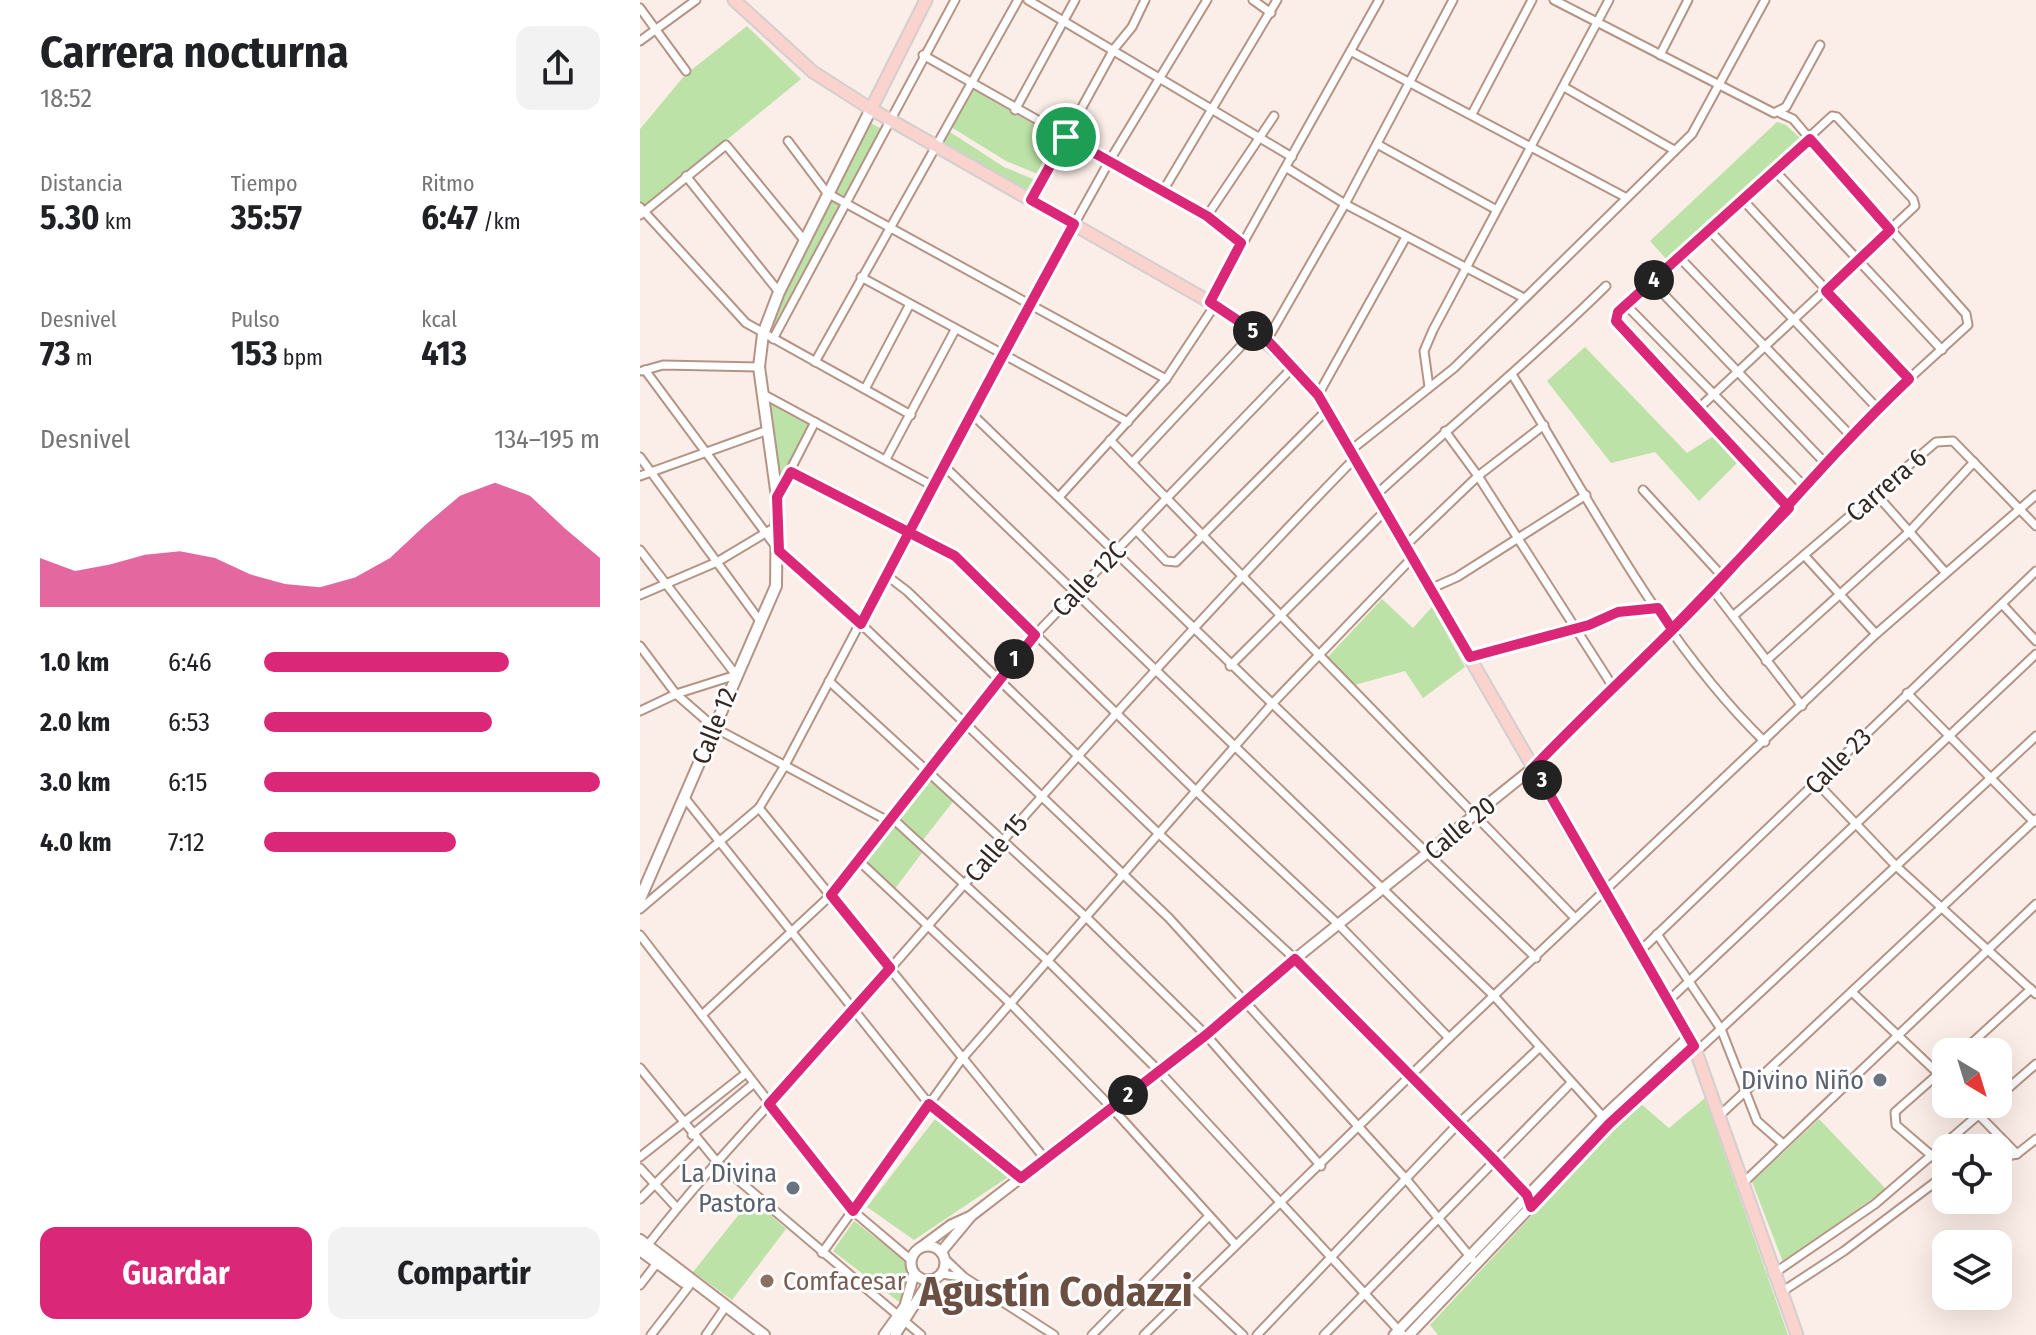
<!DOCTYPE html>
<html lang="es">
<meta charset="utf-8">
<style>
body{margin:0;font-family:"Fira Sans Condensed",sans-serif;background:#f2f2f2;color:#202124;height:100vh;display:flex;flex-direction:column;font-size:30px;white-space:nowrap}
*{box-sizing:border-box;margin:0}
p{font-size:26px;color:#757577}
.icon{flex:none;width:44px;height:44px;fill:none;stroke:currentColor;stroke-width:2;stroke-linecap:round;stroke-linejoin:round}
.map{position:relative;flex:1;overflow:hidden}
.details{display:flex;flex-direction:column;background:#fff;width:640px}
.details>*{flex:none}
.needle{width:52px;rotate:142deg}
.controls{position:absolute;left:1292px;top:1038px;display:grid;gap:16px}
.controls a{display:grid;place-items:center;width:80px;height:80px;border-radius:16px;background:#fff;box-shadow:0 8px 32px #0002;font-size:40px}
.pin{position:absolute;display:grid;place-items:center;width:68px;height:68px;color:#fff;margin:-34px;border:4px solid #fff;border-radius:50%;box-shadow:0 2px 8px #0007}
.km{position:absolute;width:40px;height:40px;margin:-20px;border-radius:50%;background:#222;color:#fff;font-size:22px;line-height:40px;text-align:center}
.round{display:grid;place-items:center;flex:none;width:84px;height:84px;border-radius:16px;background:#f2f2f2}
.summary{display:flex;align-items:center;justify-content:space-between;height:136px;padding:0 40px}
h1{font-size:44px;font-weight:700;line-height:60px}
.figures{display:grid;grid-template-columns:repeat(3,1fr);gap:12px;height:136px;padding:8px 40px}
.figures div{display:grid;align-content:center}
.figures b{font-size:34px;font-weight:700}
.figures small{font-size:22px;font-weight:400}
.figures p{font-size:22px}
.chart{height:224px;padding:16px 40px}
.chart p{display:flex;justify-content:space-between}
.chart svg{width:100%;height:144px;margin-top:8px;fill:#db2777;opacity:.7}
.cta{display:flex;gap:16px;margin-top:auto;padding:16px 40px}
.cta a{flex:1;height:92px;border-radius:16px;background:#db2777;color:#fff;font-size:32px;font-weight:700;line-height:92px;text-align:center}
.cta a+a{background:#f2f2f2;color:#202124}
ul{padding:0 40px;list-style:none;font-size:26px}
li{display:grid;grid-template-columns:128px 96px 1fr;align-items:center;height:60px}
li i{height:20px;border-radius:10px;background:#db2777}
main{display:flex;flex:1;min-height:0}
.map>svg:first-child{display:block}
.green{fill:#bde2a7}
.lines{fill:none;stroke-linecap:round;stroke-linejoin:round}
.minor-casing{stroke:#b49487;stroke-width:11}
.tertiary-casing{stroke:#b49487;stroke-width:13}
.secondary-casing{stroke:#b49487;stroke-width:14}
.primary-casing{stroke:#d2cfce;stroke-width:15}
.minor{stroke:#fff;stroke-width:7}
.tertiary{stroke:#fff;stroke-width:9}
.secondary{stroke:#fff;stroke-width:10}
.primary{stroke:#fad3ce;stroke-width:11}
.route-casing{stroke:#fff;stroke-width:16}
.route{stroke:#db2777;stroke-width:10}
.worship-dot{fill:#6b7280;stroke:#fdfdfd;stroke-width:3}
.education-dot{fill:#8d6e63;stroke:#fdfdfd;stroke-width:3}
.labels{text-anchor:middle;stroke-width:6;stroke-linejoin:round;paint-order:stroke}
.street-label{font-size:26px;fill:#342722;stroke:#fdfdfd}
.worship-label{font-size:26px;fill:#5b616d;stroke:#fdfdfd;text-anchor:end}
.education-label{font-size:26px;fill:#785e54;stroke:#fdfdfd;text-anchor:start}
.town-label{font-size:42px;font-weight:bold;fill:#6b4f43;stroke:#fdfdfd}
</style>
<main>
<section class="details">
<div class="summary"><div><h1>Carrera nocturna</h1><p>18:52</p></div><a class="round"><svg class="icon" aria-label="share" viewBox="0 0 24 24"><path d="M12 15V3M7 8l5-5 5 5M5 13v7h14v-7"/></svg></a></div>
<div class="figures">
<div><p>Distancia</p><b>5.30<small> km</small></b></div>
<div><p>Tiempo</p><b>35:57</b></div>
<div><p>Ritmo</p><b>6:47<small> /km</small></b></div>
</div>
<div class="figures">
<div><p>Desnivel</p><b>73<small> m</small></b></div>
<div><p>Pulso</p><b>153<small> bpm</small></b></div>
<div><p>kcal</p><b>413</b></div>
</div>
<div class="chart"><p><span>Desnivel</span>134–195 m</p>
<svg viewBox="0 0 160 44" preserveAspectRatio="none"><path d="M0 44V29L10 33L20 31L30 28L40 27L50 29L60 34L70 37L80 38L90 35L100 29L110 19L120 10L130 6L140 10L150 20L160 29V44z"/></svg>
</div>
<ul>
<li><b>1.0 km</b>6:46<i style="width:73%"></i></li>
<li><b>2.0 km</b>6:53<i style="width:68%"></i></li>
<li><b>3.0 km</b>6:15<i style="width:100%"></i></li>
<li><b>4.0 km</b>7:12<i style="width:57%"></i></li>
</ul>
<div class="cta"><a>Guardar</a><a>Compartir</a></div>
</section>
<div class="map">
<svg width="1396" height="1335" viewBox="0 0 1396 1335">
<rect width="100%" height="100%" fill="#fbede7"/>
<!-- green -->
<g class="green">
<path d="M107,26L161,79L6,206L0,203V129L45,75Z"/>
<path d="M332,88L421,140L400,175L366,161L311,127Z"/>
<path d="M229,122L242,129L203,200L192,193Z"/>
<path d="M1137,122L1146,125L1163,141L1028,261L1010,241Z"/>
<path d="M307,130L364,167L398,181L391,193L301,142Z"/>
<path d="M188,199L200,206L132,336L127,333Z"/>
<path d="M945,347L1047,453L1075,435L1099,461L1059,501L1015,452L971,463L907,381Z"/>
<path d="M128,399L171,423L139,487Z"/>
<path d="M742,599L773,628L792,607L825,667L783,698L765,671L711,686L687,658Z"/>
<path d="M289,775L315,799L283,840L257,817Z"/>
<path d="M251,822L284,850L254,890L221,859Z"/>
<path d="M1065,1098L1148,1335H798L790,1325L948,1155L1001,1104L1029,1128Z"/>
<path d="M295,1119L368,1177L274,1240L227,1207Z"/>
<path d="M1179,1119L1246,1189L1143,1262L1112,1182Z"/>
<path d="M112,1198L146,1229L92,1300L53,1272Z"/>
<path d="M214,1221L268,1263L270,1276L263,1305L193,1251Z"/>
</g>
<g class="lines">
<!-- minor casing -->
<g class="minor-casing">
<g id="minor">
<path d="M388,0L652,157"/>
<path d="M613,0L631,13"/>
<path d="M914,0L1134,113L1146,107L1180,45"/>
<path d="M0,8L46,71"/>
<path d="M0,41L56,0"/>
<path d="M712,52L985,197"/>
<path d="M283,55L567,216L601,243"/>
<path d="M1020,55L1048,0"/>
<path d="M924,87L1034,150"/>
<path d="M375,110L435,0"/>
<path d="M832,114L892,0"/>
<path d="M148,141L187,193L526,379"/>
<path d="M737,144L855,209"/>
<path d="M647,168L705,204L884,298"/>
<path d="M1135,171L1302,350"/>
<path d="M46,176L139,292"/>
<path d="M523,191L637,0"/>
<path d="M391,200L474,49L492,27L505,0"/>
<path d="M1103,200L1269,379"/>
<path d="M0,207L106,323L271,415"/>
<path d="M0,215L86,145L164,240"/>
<path d="M567,216L634,116"/>
<path d="M1069,230L1237,408"/>
<path d="M1039,257L1211,436"/>
<path d="M221,277L488,422"/>
<path d="M1012,282L1186,464"/>
<path d="M570,302L739,0"/>
<path d="M986,305L1165,487"/>
<path d="M133,339L315,0"/>
<path d="M627,340L705,204L813,0"/>
<path d="M175,362L378,0"/>
<path d="M5,370L139,551L221,624L529,918L766,1179L832,1259"/>
<path d="M2,371L23,365L119,367"/>
<path d="M873,376C950,500 1020,640 1125,742"/>
<path d="M789,387L784,351L793,330L969,0"/>
<path d="M225,389L270,304"/>
<path d="M123,394L293,486"/>
<path d="M678,395L766,237"/>
<path d="M1059,408L1275,206L1273,199L1197,117L1192,116L975,317L1149,508"/>
<path d="M331,413L896,958"/>
<path d="M805,431L838,476L975,690"/>
<path d="M470,440L935,918"/>
<path d="M711,450L814,368L1052,134L1125,0"/>
<path d="M0,457L120,621"/>
<path d="M246,459L315,330"/>
<path d="M492,463L615,331"/>
<path d="M305,467L855,997L966,1120"/>
<path d="M151,472L315,556L556,791L698,924L809,1038"/>
<path d="M0,476L128,430"/>
<path d="M1003,490L1083,577"/>
<path d="M138,494L175,422"/>
<path d="M737,494C813,424 892,359 966,286"/>
<path d="M1236,494L1305,572"/>
<path d="M419,497L526,379L575,305"/>
<path d="M497,531L526,561L536,562L687,410"/>
<path d="M766,545L838,476L904,425"/>
<path d="M0,550L96,675L36,694L0,711"/>
<path d="M1164,555L1236,634"/>
<path d="M246,575L267,591L517,832L655,959L853,1159L889,1200"/>
<path d="M790,589L817,577L946,495"/>
<path d="M1072,589L1162,706"/>
<path d="M0,595L77,562L137,526"/>
<path d="M1362,604L1396,641"/>
<path d="M1093,616L1296,442L1313,441L1396,526"/>
<path d="M0,646L36,694L75,728L248,821"/>
<path d="M830,657L949,625L978,612L1018,608"/>
<path d="M1126,661L1269,532L1334,462"/>
<path d="M590,666L746,510"/>
<path d="M189,681L446,917L566,1035L681,1166"/>
<path d="M1267,693L1394,822"/>
<path d="M894,767L1072,589L1237,408L1328,325L1326,314L1170,139L1153,119L1140,113"/>
<path d="M1177,783L1256,866L1396,994"/>
<path d="M44,797L289,1104L381,1178"/>
<path d="M119,808L406,1160"/>
<path d="M251,817L408,961L519,1071L763,1335"/>
<path d="M217,859L371,1004L472,1108L595,1244"/>
<path d="M0,909L119,808L144,767L362,354L470,160L567,0"/>
<path d="M1017,934L1081,1029L1117,1121L1142,1143"/>
<path d="M0,935L213,1211L271,1260"/>
<path d="M1000,951L1396,571"/>
<path d="M1213,993L1306,1081"/>
<path d="M1027,1002L1396,654"/>
<path d="M62,1015L191,895L395,635L654,366"/>
<path d="M1056,1052L1396,736"/>
<path d="M1322,1052L1391,989"/>
<path d="M1306,1067L1255,1112L1256,1125L1306,1168"/>
<path d="M0,1068L77,1162L281,1335"/>
<path d="M1358,1097L1396,1064"/>
<path d="M1328,1104L1377,1154"/>
<path d="M1079,1116L1396,819"/>
<path d="M52,1135L113,1084"/>
<path d="M0,1157L105,1074"/>
<path d="M1358,1158L1377,1154L1396,1139"/>
<path d="M0,1168L37,1208"/>
<path d="M1102,1184L1396,904"/>
<path d="M0,1199L57,1142"/>
<path d="M7,1246C72,1162 146,1089 215,1009C378,822 542,636 715,458"/>
<path d="M182,1253L321,1060L631,705L772,558"/>
<path d="M305,1259L324,1277L414,1335"/>
<path d="M302,1274L322,1277"/>
<path d="M1133,1274L1235,1204L1351,1104"/>
<path d="M0,1285L17,1263"/>
<path d="M551,1286L603,1335"/>
<path d="M1140,1293L1204,1251L1306,1174"/>
<path d="M11,1335L49,1286"/>
<path d="M66,1335L86,1306"/>
<path d="M452,1335L569,1216"/>
<path d="M504,1335L809,1038L1236,634L1396,495"/>
<path d="M617,1335L817,1125L899,1048"/>
<path d="M684,1335L931,1083"/>
</g>
</g>
<!-- tertiary casing -->
<g class="tertiary-casing">
<g id="tertiary">
<circle cx="288" cy="1263" r="17"/>
<path d="M280,1248L311,1225L331,1216L566,1035L655,959L894,767"/>
<path d="M301,1252L331,1216"/>
<path d="M244,1335L265,1306L274,1274"/>
<path d="M255,1335L290,1280"/>
<path d="M754,1335L963,1117L1048,1038"/>
<path d="M769,1335L969,1124L1054,1046"/>
</g>
</g>
<!-- secondary casing -->
<g class="secondary-casing">
<g id="secondary">
<path d="M0,899L136,586L137,497L119,367L123,334L139,292L231,109"/>
<path d="M0,1240L124,1335"/>
<path d="M0,1250L44,1282"/>
</g>
</g>
<!-- primary casing -->
<g class="primary-casing">
<g id="primary">
<path d="M94,0L173,72L231,109L575,305C614,331 648,358 678,395L1054,1046L1157,1335"/>
<path d="M231,109L286,0"/>
</g>
</g>
<!-- minor -->
<use href="#minor" class="minor"/>
<!-- tertiary -->
<use href="#tertiary" class="tertiary"/>
<!-- secondary -->
<use href="#secondary" class="secondary"/>
<!-- primary -->
<use href="#primary" class="primary"/>
</g>
<g class="lines">
<!-- route casing -->
<g class="route-casing">
<path id="route" d="M426,137L391,200L434,224C361,357 291,490 221,624L139,551L137,497L151,472L315,556L395,635L191,895L250,968L129,1104L213,1211L289,1104L381,1178L566,1035L655,959L853,1159L887,1195L891,1207L969,1124L1054,1046L894,767C953,705 1016,649 1074,587C1139,517 1200,444 1269,379L1186,291L1250,230L1170,139L978,312L976,321L1149,508L1032,629L1018,608L978,612L949,625L830,657L678,395L627,340L570,302L601,243L567,216L426,137"/>
</g>
<!-- route -->
<use href="#route" class="route"/>
</g>
<!-- markers -->
<g class="worship-dot">
<circle cx="1240" cy="1080" r="8"/>
<circle cx="153" cy="1188" r="8"/>
</g>
<circle class="education-dot" cx="127" cy="1281" r="8"/>
<g class="labels">
<!-- street labels -->
<g class="street-label">
<text transform="translate(1246 485) rotate(-41)" y="9">Carrera 6</text>
<text transform="translate(449 579) rotate(-46)" y="9">Calle 12C</text>
<text transform="translate(74 726) rotate(-68)" y="9">Calle 12</text>
<text transform="translate(1198 761) rotate(-45)" y="9">Calle 23</text>
<text transform="translate(820 828) rotate(-40)" y="9">Calle 20</text>
<text transform="translate(356 848) rotate(-49)" y="9">Calle 15</text>
</g>
<!-- worship labels -->
<g class="worship-label">
<text x="1224" y="1089">Divino Niño</text>
<text x="137" y="1182">La Divina<tspan x="137" dy="30">Pastora</tspan></text>
</g>
<!-- education labels -->
<g class="education-label">
<text x="143" y="1290">Comfacesar</text>
</g>
<!-- town labels -->
<g class="town-label">
<text x="416" y="1306">Agustín Codazzi</text>
</g>
</g>
</svg>
<div class="controls">
<a><svg class="needle" viewBox="-14 -14 28 28"><path d="M0-13l5 13h-10z" fill="#e53935"/><path d="M0 13l5-13h-10z" fill="#757577"/></svg></a>
<a><svg class="icon" aria-label="locate" viewBox="0 0 24 24"><circle cx="12" cy="12" r="6"/><path d="M12 2v4M12 18v4M2 12h4M18 12h4"/></svg></a>
<a><svg class="icon" aria-label="layers" viewBox="0 0 24 24"><path d="M12 4l9 5-9 5-9-5zM3 14l9 5 9-5"/></svg></a>
</div>
<div class="pin" style="left:426px;top:137px;background:#1e9e55"><svg class="icon" aria-label="arrive" viewBox="0 0 24 24"><path d="M6 21V4h12l-3 4 3 4H6"/></svg></div>
<b class="km" style="left:374px;top:659px">1</b>
<b class="km" style="left:488px;top:1095px">2</b>
<b class="km" style="left:902px;top:780px">3</b>
<b class="km" style="left:1014px;top:280px">4</b>
<b class="km" style="left:613px;top:331px">5</b>
</div>
</main>
